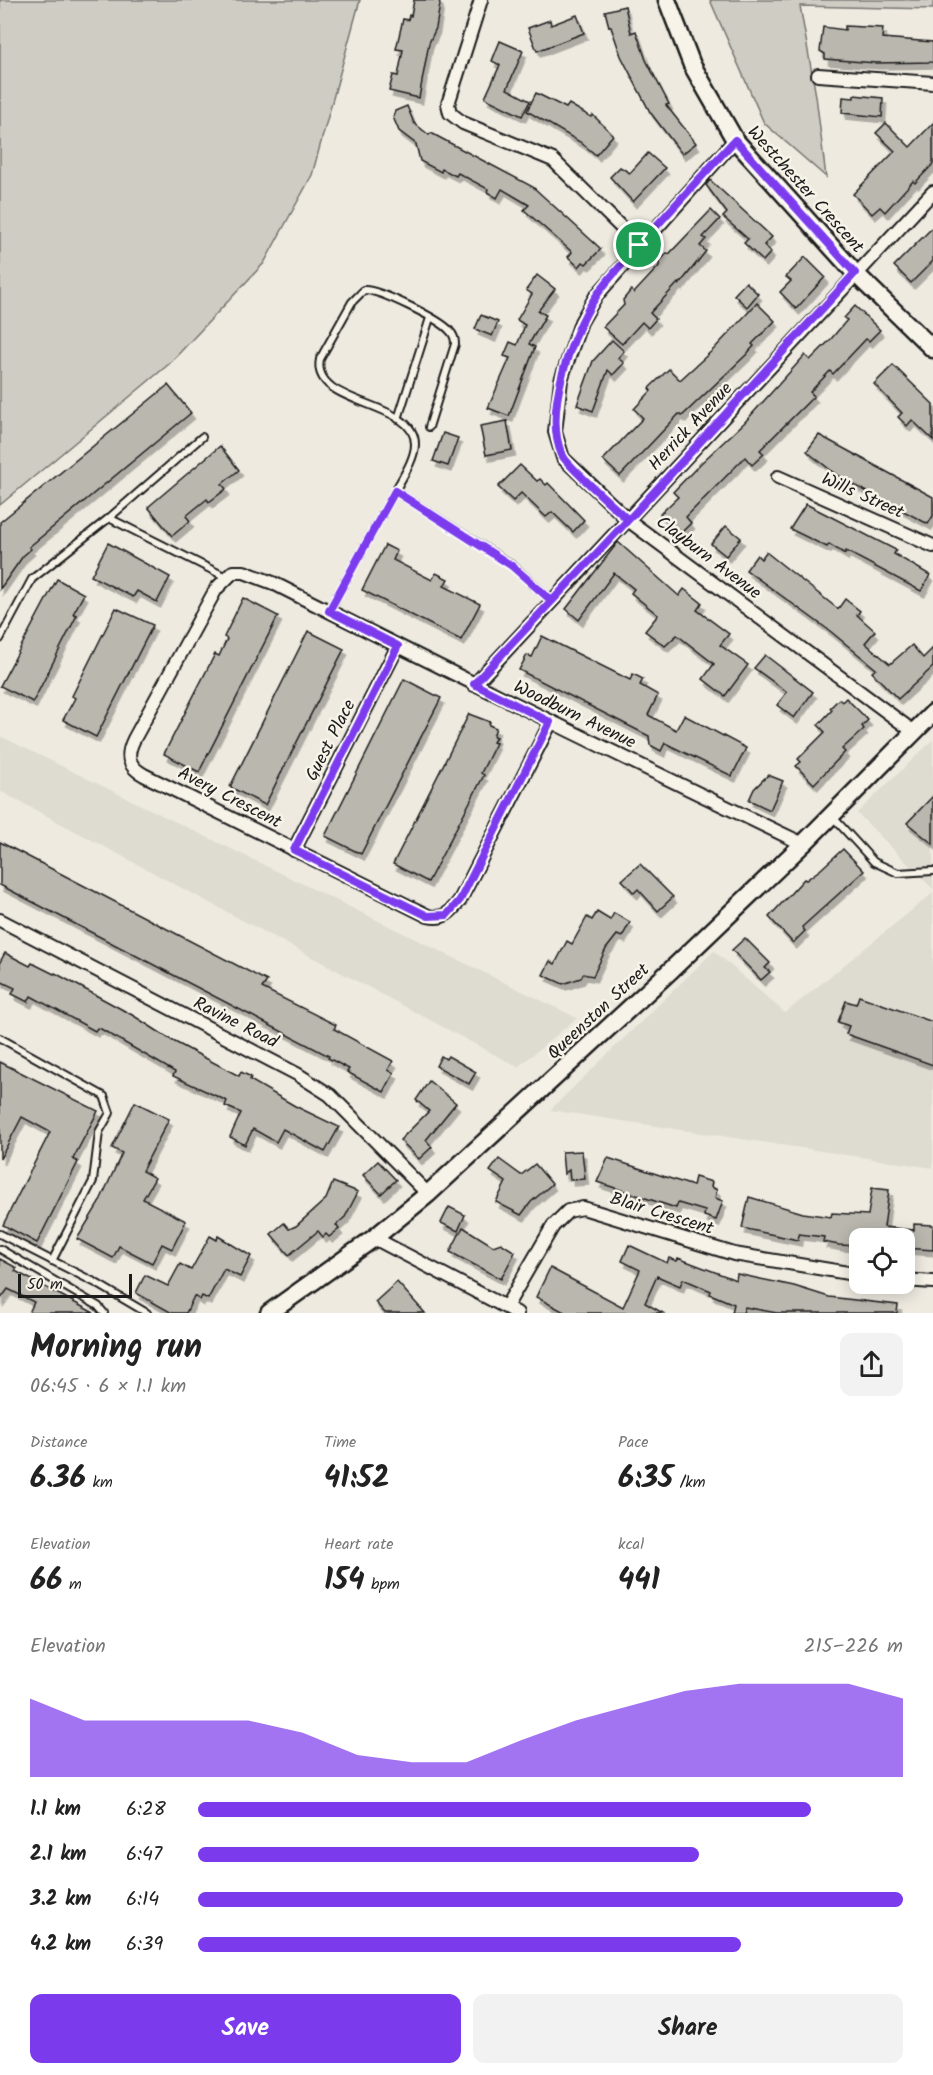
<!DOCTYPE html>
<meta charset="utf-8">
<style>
body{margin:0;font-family:Kalam,sans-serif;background:#f2f2f2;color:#222;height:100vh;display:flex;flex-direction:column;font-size:22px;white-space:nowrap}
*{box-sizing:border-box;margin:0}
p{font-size:20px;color:#767676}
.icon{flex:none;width:33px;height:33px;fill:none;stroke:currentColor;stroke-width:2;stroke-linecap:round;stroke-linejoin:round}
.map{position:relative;height:1313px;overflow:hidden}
.sheet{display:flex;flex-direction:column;background:#fff;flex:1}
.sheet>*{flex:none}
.fabs{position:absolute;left:849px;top:1228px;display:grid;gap:12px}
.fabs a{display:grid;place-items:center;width:66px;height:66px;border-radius:12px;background:#fff;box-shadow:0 3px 15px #0003;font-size:30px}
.scale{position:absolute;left:18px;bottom:15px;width:114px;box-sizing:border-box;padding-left:6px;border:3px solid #1c1c1c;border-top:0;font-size:16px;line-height:21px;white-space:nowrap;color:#1c1c1c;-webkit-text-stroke:4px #f7f3e8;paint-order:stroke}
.pin{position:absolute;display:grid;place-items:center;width:51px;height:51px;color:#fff;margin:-26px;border:3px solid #fff;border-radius:50%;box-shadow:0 2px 6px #0007}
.round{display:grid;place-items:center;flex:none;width:63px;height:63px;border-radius:12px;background:#f2f2f2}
.summary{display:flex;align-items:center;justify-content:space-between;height:102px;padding:0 30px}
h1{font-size:33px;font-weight:700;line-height:45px}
.metrics{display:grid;grid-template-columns:repeat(3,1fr);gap:9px;height:102px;padding:6px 30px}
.metrics div{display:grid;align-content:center}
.metrics b{font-size:30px;font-weight:700}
.metrics small{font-size:16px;font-weight:400}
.metrics p{font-size:16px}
.chart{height:168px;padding:12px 30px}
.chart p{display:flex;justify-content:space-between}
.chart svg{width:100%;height:108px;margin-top:6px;fill:#7c3aed;opacity:.7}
.primary-button{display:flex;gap:12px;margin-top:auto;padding:12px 30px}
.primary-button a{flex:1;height:69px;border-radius:12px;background:#7c3aed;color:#fff;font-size:24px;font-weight:700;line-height:69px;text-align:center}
.primary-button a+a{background:#f2f2f2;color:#222}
ul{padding:0 30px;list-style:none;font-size:20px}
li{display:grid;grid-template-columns:96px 72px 1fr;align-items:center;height:45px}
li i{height:15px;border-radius:8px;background:#7c3aed}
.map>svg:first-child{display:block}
.built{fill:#dedbd1}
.green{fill:#cfccc3;stroke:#767470;stroke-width:1.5}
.building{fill:#bab7af;stroke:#1c1c1c;stroke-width:1.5;filter:url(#shadow)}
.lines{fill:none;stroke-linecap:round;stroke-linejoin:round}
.service-casing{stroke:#1c1c1c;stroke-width:10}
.minor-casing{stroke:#1c1c1c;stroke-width:16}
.secondary-casing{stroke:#1c1c1c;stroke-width:21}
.service{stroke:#f7f3e8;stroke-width:6}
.minor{stroke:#f7f3e8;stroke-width:12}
.secondary{stroke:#f7f3e8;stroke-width:16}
.route-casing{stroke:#fff;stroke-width:12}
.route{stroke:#7c3aed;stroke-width:8}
.labels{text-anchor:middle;stroke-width:5;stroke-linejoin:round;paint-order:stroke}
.street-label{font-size:18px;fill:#1c1c1c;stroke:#f7f3e8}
</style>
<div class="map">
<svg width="933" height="1313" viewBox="0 0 933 1313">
<defs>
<filter id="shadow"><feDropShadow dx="3.5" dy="6" stdDeviation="0" flood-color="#0004"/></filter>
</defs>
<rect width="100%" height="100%" fill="#eeeae0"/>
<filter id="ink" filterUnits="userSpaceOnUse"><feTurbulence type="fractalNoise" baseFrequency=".0167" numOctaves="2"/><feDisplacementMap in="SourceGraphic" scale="12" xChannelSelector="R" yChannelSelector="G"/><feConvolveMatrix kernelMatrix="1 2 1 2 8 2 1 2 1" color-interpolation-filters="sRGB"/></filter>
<g filter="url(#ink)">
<!-- built -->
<g class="built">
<path d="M0,736L577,1018L518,1067L0,791Z"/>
<path d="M933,740V889L857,813Z"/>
<path d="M933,893V1168L550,1110L714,951L785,1013Z"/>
</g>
<!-- green -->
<g class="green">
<path d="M0,0H360L312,175L264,263L169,364L0,505Z"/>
<path d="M710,0H933V9L800,6L816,96L826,177L764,123Z"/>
</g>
<!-- building -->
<g class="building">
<path d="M414,0H439L440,4L436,28L429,43L419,98L389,91L393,75L398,76L403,50L396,49L403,19L408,20L409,15L411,16Z"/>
<path d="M625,6L631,33L636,31L646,60L669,104L666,105L696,143L682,154L650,112L621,56L611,27H609L605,11Z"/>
<path d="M577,15L584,33L537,51L528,28L550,20L551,25Z"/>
<path d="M845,26L883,28L882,38L933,42V62L876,63L825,59V54L820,51L823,27L845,30Z"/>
<path d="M500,41L523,51L507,89L530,101L522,116L485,98L500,65L492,61Z"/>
<path d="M536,93L566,108L569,104L591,117L593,115L613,135L596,155L580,142L527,111Z"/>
<path d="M854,95L883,98L882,117L842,113L843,97L854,98Z"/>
<path d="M407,106L414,123L429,135L431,133L533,187L601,249L586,264L583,262L579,267L568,257L572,252L524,210L529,205L502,189L497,198L487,192L488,189L458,173L456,176L442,169L441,172L420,161L416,144L399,131L393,117L395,111Z"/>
<path d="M886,123L910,147L933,123V164L915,183L913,181L885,212L880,207L872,214L853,194L895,151L876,133Z"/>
<path d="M648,153L665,168L633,202L610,177L620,167L630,173Z"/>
<path d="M710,180L772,237L764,245L771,252L763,261L744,243L748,239L723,217L727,213L706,185Z"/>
<path d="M711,210L720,219L703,237L706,239L700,246L706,251L679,285L678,283L650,313L656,319L648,328L642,322L622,344L603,327L624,305L623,300L631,290L634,293L659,266V262L667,253L669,254Z"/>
<path d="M933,227V261L911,283L894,266Z"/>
<path d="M805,257L825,277L796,309L780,292L791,281L786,277Z"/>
<path d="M537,275L555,289L538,311L546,315L529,344L535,347L509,416L488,408L510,358L504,356L510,342L517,345L525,325L517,320L532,294L526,290Z"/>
<path d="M746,282L758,294L747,307L734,295Z"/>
<path d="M757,303L775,321L752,344L754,346L746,355L682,416L679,414L620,476L603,460L643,418L634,409L651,391L649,388L669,369L680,380L714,349Z"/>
<path d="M855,306L880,330L869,341L866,339L833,374L830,371L810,392L814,396L760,450L764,454L752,465L745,457L686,517L691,523L680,534L660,514L678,497L673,492L701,463L744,423L805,355L810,360L831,339L847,320L844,318Z"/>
<path d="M481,315L498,322L492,336L475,329Z"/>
<path d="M612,340L624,351L618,358L624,363L613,375L608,370L593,411L577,405L593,361Z"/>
<path d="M893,365L933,404V440L912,420L907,426L898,417L902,413L874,384Z"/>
<path d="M168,385L191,413L29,547L31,549L23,556L0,589V522Z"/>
<path d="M507,421L512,450L486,455L480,426Z"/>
<path d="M443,433L458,438L448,466L433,461Z"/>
<path d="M819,435L933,497V516L928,524L841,478L810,454L807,451Z"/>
<path d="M220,446L239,470L222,484L226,489L209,502L207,499L186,516L190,521L172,536L148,507Z"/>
<path d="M520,465L537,481L540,479L546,485L548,483L584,520L573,532L552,512L546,517L521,493L513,501L498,487Z"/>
<path d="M806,504L896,550L894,554L930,575L921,591L846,551L845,554L829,544L827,547L790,529Z"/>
<path d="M726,526L741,538L726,556L711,544Z"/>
<path d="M618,542L679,596L684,589L702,603L697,610L729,634L720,645L748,665L725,696L703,679L714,664L677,635L665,646L645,631L658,615L631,593L634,589L614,573L579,620L566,609Z"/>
<path d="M108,543L170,577L157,602L137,591L133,597L91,576Z"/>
<path d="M385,545L397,551L393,560L432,580L436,573L448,579L444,586L480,604L461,640L362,590Z"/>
<path d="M766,552L838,609L845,599L860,611L857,615L875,631L865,643L890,664L912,645L923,658L933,648V667L898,699L872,672L876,669L830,631L746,570L757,555L761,559Z"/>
<path d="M57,579L84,594L73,614L77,615L33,702L0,686Z"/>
<path d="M243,598L278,616L199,772L164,754L215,654L219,656L227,639L224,637Z"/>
<path d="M116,608L153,625L96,737L63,720L75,698L72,696Z"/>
<path d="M308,631L344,649L265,805L230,787Z"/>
<path d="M542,636L630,680L633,674L643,679L640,685L658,695L648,715L676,730L684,715L746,748L732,776L665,743L661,751L650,745L649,736L519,670L527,655L532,657Z"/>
<path d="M765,655L813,692L794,718L777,705L787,692L754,668Z"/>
<path d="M404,679L441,698L361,854L325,836Z"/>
<path d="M846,698L868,720L862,726L864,729L842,749L845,752L814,784L796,766L801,762L798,759L825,732L818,725L832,710L830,708L839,699L842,702Z"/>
<path d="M469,714L490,722L489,725L496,728L493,736L496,737L493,742L496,743L481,773L484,775L428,882L393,864Z"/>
<path d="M768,775L783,781L770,810L749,800L754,789Z"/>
<path d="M933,796V844L907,823Z"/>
<path d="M0,842L267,981L262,988L336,1025L334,1029L393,1061L388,1070L394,1073L384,1092L347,1072L349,1069L328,1058L329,1056L0,885Z"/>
<path d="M843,849L864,871L802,927L805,931L793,943L769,917L804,879L806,880L821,869Z"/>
<path d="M640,864L673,897L658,911L638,889L634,893L622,880Z"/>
<path d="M597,912L610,920L614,913L630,922L622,937L617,935L606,949L593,976L583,974L581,978L563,984L543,975L550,961L555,964L567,941L572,944L587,917L592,920Z"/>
<path d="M745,938L770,963L765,968L770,972L761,980L732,950Z"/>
<path d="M5,953L30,966L32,963L54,974L55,973L134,1016L173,1041L239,1076L241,1072L251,1077L250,1080L295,1106L339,1127L325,1152L283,1129L276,1142L253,1129L245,1145L230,1137L241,1113L225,1106L227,1101L173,1076L175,1072L101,1029L97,1028L95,1031L31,996L28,1002L12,994L15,988L0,981V962Z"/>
<path d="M859,996L933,1022V1065L846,1034L849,1026L838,1022L846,1001L856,1004Z"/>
<path d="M441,1056L446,1059L448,1056L476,1072L469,1084L436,1066Z"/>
<path d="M0,1062L98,1111L73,1159L78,1162L37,1243L3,1225L50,1132L22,1117L0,1159Z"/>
<path d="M429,1081L456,1103L426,1140L432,1147L419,1159L400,1140L429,1111L416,1100Z"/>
<path d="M135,1102L169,1119L142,1171L155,1178L143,1199L186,1221L172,1249L162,1244L152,1263L119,1246L113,1258L77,1239L99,1203L122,1153L112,1148Z"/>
<path d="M582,1151L585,1179L570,1180L569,1170L564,1174L562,1152Z"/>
<path d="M608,1158L693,1186L695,1177L712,1182L711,1187L717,1190L715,1198L723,1201L716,1220L704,1216L705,1211L678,1203L676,1208L597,1182Z"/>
<path d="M499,1159L521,1175L535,1164L552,1184L531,1202L521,1215L496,1202L506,1182L490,1171Z"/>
<path d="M378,1161L396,1180L381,1194L363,1175Z"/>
<path d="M333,1182L358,1192L345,1217L336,1225L339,1229L329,1237L326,1234L323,1237L318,1231L289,1255L271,1234L284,1223L289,1229L296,1226L326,1199Z"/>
<path d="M872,1188L889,1190L884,1227L914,1230V1224L933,1225V1250L904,1248V1239H860V1246L839,1245L823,1242L824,1237L799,1234L798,1240L742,1228L749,1197L803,1213L831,1217L832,1213L868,1215Z"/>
<path d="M449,1207L465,1215L458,1231L441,1223Z"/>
<path d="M463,1227L493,1246L501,1243L515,1252L501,1279L450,1252Z"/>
<path d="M210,1236L217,1240L218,1236L251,1256L240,1277L224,1269L208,1299L202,1296L200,1300L194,1296L186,1313H172L136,1293L145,1275L168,1286L180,1264L191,1270Z"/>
<path d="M629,1245L667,1263L669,1258L677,1261L678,1258L736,1280L737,1274L794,1286L829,1297L898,1305L897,1313H777L745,1307L743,1313H732L734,1304L710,1294L711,1291L683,1279L680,1286L657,1276L645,1303L663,1313H566L536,1297L550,1268L552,1269L623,1307L640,1270L622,1261Z"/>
<path d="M0,1259L17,1268L15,1271L94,1313H29L34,1302L8,1289L0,1300Z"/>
<path d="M397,1282L425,1313H385L375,1302Z"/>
</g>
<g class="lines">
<!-- service casing -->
<g class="service-casing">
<g id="service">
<path d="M398,419L430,318"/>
<path d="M395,491C402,478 415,459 415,444C415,399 310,407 320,359L352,302L364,290C378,289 440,319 450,331C454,335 455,339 455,344L429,427"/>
<path d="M109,518L202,437"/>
<path d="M329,611L395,491L512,565L552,601"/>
<path d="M0,639L32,579L109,518L226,577"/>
<path d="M832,816L874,862L898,873L933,871"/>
<path d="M0,1038L104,1096L110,1113L99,1132L93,1181L52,1261"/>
<path d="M0,1234L96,1283L147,1313"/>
<path d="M0,1249L98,1306L104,1313"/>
</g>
</g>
<!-- minor casing -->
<g class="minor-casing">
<g id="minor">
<path d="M481,0L448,104L450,113L463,123L553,160L639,245"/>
<path d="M818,75L933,83"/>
<path d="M735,140L596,296L581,322L561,380L555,432L563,458L628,520L914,732"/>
<path d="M778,477L933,546"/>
<path d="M474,685L933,192"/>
<path d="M551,722L460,900C451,912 444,920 428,916L144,775C127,766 126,755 134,739L216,589L233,572H244L273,583C449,672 626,759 803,844"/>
<path d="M294,850L398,646"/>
<path d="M0,920L297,1074L330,1095L428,1194"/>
<path d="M374,1238L517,1313"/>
<path d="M904,1280L933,1282"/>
<path d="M506,1307L553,1226L568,1211L583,1208L734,1254L860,1275"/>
</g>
</g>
<!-- secondary casing -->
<g class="secondary-casing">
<g id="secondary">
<path d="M667,0L692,65L735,140L855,273L933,349"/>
<path d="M269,1313L374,1238L428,1194L671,970L803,844L933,713"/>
</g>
</g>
<!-- service -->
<use href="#service" class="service"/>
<!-- minor -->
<use href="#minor" class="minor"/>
<!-- secondary -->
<use href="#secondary" class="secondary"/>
</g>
</g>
<g class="lines" filter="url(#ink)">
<!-- route casing -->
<g class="route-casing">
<path id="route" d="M639,245C625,262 607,279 595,298C571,335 543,413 562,455C568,467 616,508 628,520L474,684L550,722L460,900L447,915L428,916L294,850L398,646L329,611L395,491L512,566L552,601L628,520L633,515L855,273L735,140L639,245"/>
</g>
<!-- route -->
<use href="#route" class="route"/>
</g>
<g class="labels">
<!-- street labels -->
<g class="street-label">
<text transform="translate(806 189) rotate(48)" y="6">Westchester Crescent</text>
<text transform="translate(690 426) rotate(-47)" y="6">Herrick Avenue</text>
<text transform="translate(863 495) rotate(24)" y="6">Wills Street</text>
<text transform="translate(709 557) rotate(37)" y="6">Clayburn Avenue</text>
<text transform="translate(575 714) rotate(26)" y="6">Woodburn Avenue</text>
<text transform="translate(330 740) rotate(-63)" y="6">Guest Place</text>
<text transform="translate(230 797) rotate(27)" y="6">Avery Crescent</text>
<text transform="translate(598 1011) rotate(-43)" y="6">Queenston Street</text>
<text transform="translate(236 1022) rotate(27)" y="6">Ravine Road</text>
<text transform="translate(662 1213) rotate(17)" y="6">Blair Crescent</text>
</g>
</g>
</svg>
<div class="fabs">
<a><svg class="icon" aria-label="locate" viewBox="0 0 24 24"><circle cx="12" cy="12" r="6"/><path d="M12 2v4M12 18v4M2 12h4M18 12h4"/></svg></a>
</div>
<div class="scale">50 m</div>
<div class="pin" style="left:639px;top:245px;background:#1e9e55"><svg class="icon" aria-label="arrive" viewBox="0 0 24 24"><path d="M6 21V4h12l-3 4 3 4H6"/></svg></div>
</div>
<section class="sheet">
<div class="summary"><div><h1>Morning run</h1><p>06:45 · 6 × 1.1 km</p></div><a class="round"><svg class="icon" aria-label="share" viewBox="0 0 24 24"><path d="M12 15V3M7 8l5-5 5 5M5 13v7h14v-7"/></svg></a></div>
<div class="metrics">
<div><p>Distance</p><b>6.36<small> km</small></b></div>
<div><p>Time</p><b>41:52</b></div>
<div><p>Pace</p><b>6:35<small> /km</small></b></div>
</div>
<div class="metrics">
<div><p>Elevation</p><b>66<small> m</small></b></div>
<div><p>Heart rate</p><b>154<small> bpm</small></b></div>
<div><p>kcal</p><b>441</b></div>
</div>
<div class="chart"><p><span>Elevation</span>215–226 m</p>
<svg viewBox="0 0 160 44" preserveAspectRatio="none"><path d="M0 44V12L10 21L20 21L30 21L40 21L50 26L60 35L70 38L80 38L90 29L100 21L110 15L120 9L130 6L140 6L150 6L160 12V44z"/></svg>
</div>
<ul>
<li><b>1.1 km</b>6:28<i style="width:87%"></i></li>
<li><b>2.1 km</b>6:47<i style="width:71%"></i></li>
<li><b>3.2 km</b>6:14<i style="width:100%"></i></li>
<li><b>4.2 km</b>6:39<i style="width:77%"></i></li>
</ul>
<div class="primary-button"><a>Save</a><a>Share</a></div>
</section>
